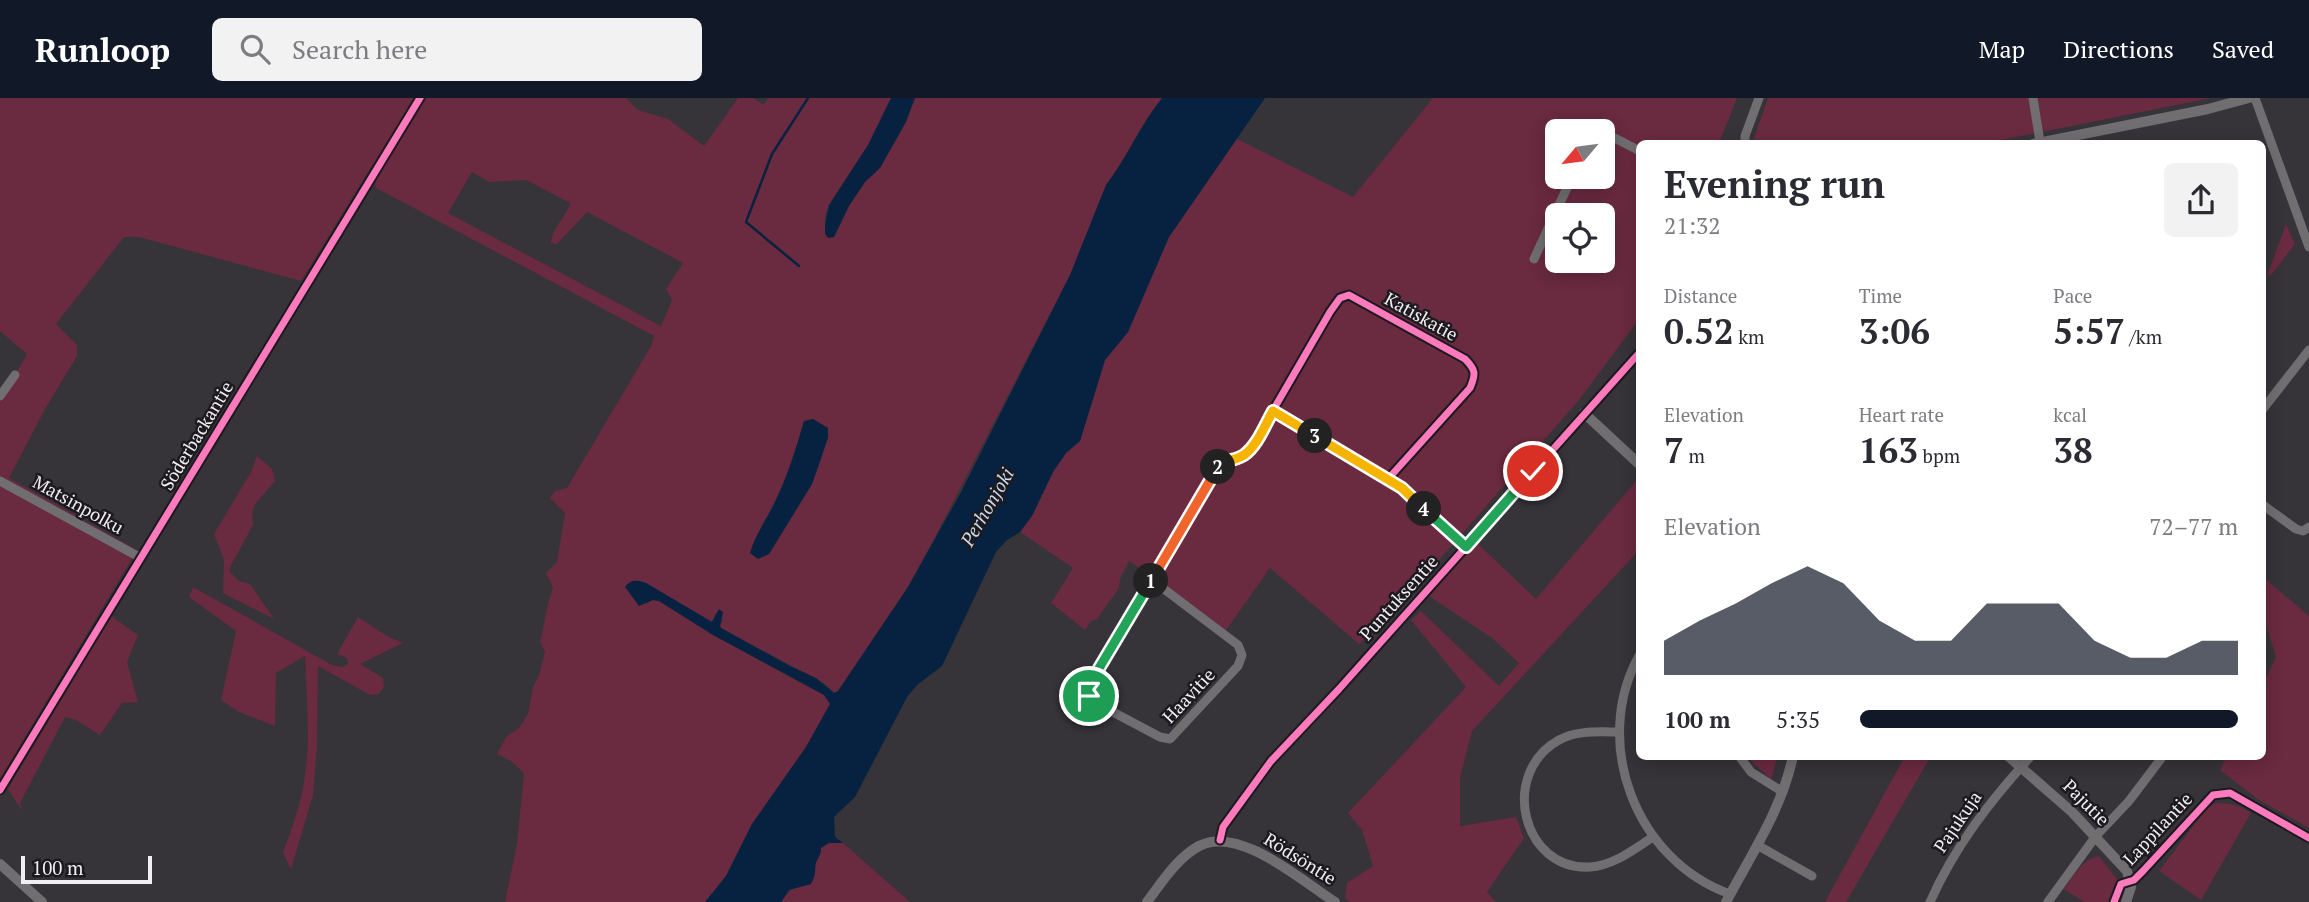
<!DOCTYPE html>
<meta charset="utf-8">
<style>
body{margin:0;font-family:"PT Serif",serif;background:#f2f2f3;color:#2b2b33;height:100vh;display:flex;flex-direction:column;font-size:26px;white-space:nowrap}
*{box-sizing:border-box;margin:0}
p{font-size:23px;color:#7c7c81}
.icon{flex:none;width:38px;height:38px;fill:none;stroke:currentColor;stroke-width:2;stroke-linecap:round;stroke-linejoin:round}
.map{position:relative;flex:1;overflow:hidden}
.sheet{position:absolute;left:1636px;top:42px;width:630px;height:620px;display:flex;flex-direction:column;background:#fff;border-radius:10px;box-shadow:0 4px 18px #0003}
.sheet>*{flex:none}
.needle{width:46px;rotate:241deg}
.tools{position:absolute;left:1545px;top:21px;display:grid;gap:14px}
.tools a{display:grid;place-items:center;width:70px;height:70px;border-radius:10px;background:#fff;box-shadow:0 4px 18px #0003;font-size:35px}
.scale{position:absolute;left:21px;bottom:18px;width:131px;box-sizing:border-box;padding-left:7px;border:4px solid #f0edf3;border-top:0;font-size:19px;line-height:24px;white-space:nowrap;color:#f0edf3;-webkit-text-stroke:5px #1d1a1f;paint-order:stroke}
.pin{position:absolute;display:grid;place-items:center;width:60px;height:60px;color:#fff;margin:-30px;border:4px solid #fff;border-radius:50%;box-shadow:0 2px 7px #0007}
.km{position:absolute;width:35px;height:35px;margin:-18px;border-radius:50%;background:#222;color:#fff;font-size:19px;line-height:35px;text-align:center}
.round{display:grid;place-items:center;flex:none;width:74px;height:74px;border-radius:10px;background:#f2f2f3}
.head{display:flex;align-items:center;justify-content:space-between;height:119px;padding:0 28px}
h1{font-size:38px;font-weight:700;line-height:52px}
.stats{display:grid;grid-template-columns:repeat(3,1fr);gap:10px;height:119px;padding:7px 28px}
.stats div{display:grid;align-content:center}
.stats b{font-size:35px;font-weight:700}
.stats small{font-size:19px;font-weight:400}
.stats p{font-size:19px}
.chart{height:196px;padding:14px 28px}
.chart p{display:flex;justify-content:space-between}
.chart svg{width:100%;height:126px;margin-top:7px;fill:#111827;opacity:.7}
ul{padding:0 28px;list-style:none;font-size:23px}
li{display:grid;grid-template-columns:112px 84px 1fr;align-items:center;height:52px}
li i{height:18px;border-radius:9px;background:#111827}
header{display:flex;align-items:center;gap:42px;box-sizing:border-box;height:98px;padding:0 35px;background:#111827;color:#fff}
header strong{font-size:33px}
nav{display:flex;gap:38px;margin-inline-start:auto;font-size:24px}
.search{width:490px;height:63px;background:#f2f2f3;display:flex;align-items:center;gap:18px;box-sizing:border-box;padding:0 24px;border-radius:10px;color:#7c7c81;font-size:26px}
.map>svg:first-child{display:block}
.green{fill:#6a2a40;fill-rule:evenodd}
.water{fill:#072241}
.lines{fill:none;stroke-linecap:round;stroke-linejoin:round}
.stream{stroke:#072241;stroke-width:2.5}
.minor{stroke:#706e71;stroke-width:9}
.tertiary{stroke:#706e71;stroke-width:10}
.cycleway-casing{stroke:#1d1a1f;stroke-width:11}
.cycleway{stroke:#fd7abc;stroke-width:7}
.split-1-casing{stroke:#fff;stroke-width:14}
.split-2-casing{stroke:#fff;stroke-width:14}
.split-3-casing{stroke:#fff;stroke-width:14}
.split-4-casing{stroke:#fff;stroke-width:14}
.split-5-casing{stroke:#fff;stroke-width:14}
.split-1{stroke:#22a559;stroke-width:9}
.split-2{stroke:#f0652b;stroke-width:9}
.split-3{stroke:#f5b400;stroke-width:9}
.split-4{stroke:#f5b400;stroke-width:9}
.split-5{stroke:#22a559;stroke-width:9}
.labels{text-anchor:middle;stroke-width:5;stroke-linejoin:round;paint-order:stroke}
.street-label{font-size:18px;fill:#f0edf3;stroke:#1d1a1f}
.water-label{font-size:19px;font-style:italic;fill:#cad9ec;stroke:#1d1a1f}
</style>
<header>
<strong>Runloop</strong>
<div class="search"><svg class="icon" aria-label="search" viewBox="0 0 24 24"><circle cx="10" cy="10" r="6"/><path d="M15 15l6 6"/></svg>Search here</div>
<nav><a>Map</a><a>Directions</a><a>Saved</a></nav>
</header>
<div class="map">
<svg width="2309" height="804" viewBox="0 0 2309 804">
<rect width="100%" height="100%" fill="#363339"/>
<!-- green -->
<g class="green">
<path d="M0,0H626L638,12L668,21L704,48L738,0H753L764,7L768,0H891L868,47L829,107L825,117V136L834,139L849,107L865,84L880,70L915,0H1162C1140,27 1127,60 1106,87L1070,177L934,441L908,489L838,593L835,595L825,586L721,530L720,528L723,522L716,515L712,524L646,485V506L653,502L659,503L713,537L824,597L830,606L806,649L752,726L726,778L705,804H505L517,746L524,675L511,663L497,656L506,639L519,630L528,616L533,589L539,577L545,554L540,544C545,525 546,508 553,490L546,475L557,464L565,415L550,400L555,393L567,390L651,248L654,238L376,90L373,66L301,183L139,139H124L56,226L77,247V258L45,311L9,380L137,452L0,681V303L27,256L0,233ZM472,74L489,84L526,82L570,105C566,119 552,130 551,145L557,146L587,114L683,165L666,191L672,202L661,228L448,115ZM804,323L823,355L812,386L769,456L761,428C781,397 794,359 804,323Z"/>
<path d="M1433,0H1737L1719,45L1640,46V220L1579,302L1399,508L1359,546L1270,470L1224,535L1194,508L1129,463L1120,481L1119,490L1097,521L1091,523L1085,532L1051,505L1073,470L1020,434L1032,418L1053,374L1066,355L1080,343L1105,262L1128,234L1169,139L1237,41L1353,99ZM1558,33H1603V79H1558ZM1558,117H1603V163H1558Z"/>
<path d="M1768,0H2211L1987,45L1752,46Z"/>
<path d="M2286,126L2295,146L2272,176L2267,178Z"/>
<path d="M257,358L272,371L275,383L255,406L252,415L253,427L230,469V474L239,483L250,486L274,521L223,495L224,462L214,436L251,374Z"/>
<path d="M1636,383L1640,387V451L1472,633L1460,679V728L1516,719L1524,740L1487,794L1496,804H1350L1345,800L1347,785L1373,768L1362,732L1348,715L1466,589L1411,522L1421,513L1499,588L1519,565L1492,540L1429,498L1477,445L1536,501Z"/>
<path d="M2263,479L2309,518V730L2259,702L2220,672L2227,658H2263V586L2276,559L2263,517Z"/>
<path d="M193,489L332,567L342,569L348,566L347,560L321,549L337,556L358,519L387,538L403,545L360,566L383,580L384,589L379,596L370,597L318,568L317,648L313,697L291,771L283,755C292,729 302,704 305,677C311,638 306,598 305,558L276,575L275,628L239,614L221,602L236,533L189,499Z"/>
<path d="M111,518L138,537L127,564L138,604L122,605L100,637L76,622L65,619L20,705L22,713L8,691Z"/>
<path d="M1749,658H1778L1771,681L1751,663Z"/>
<path d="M1905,658H1931L1846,804H1825Z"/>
<path d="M2215,705C2230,705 2239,707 2251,715L2201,802L2159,773L2206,711Z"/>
<path d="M829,745H843L910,804H781C792,788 821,768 821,750Z"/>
<path d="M2099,758L2120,785L2111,804H2084L2064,791C2074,778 2082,761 2099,758Z"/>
</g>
<!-- water -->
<g class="water">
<path d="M891,0H915L906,24L880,70L865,84L849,108L834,139L828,140L825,136V127L829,107L868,47Z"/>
<path d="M1162,0H1265L1169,139L1128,234L1105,262L1080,343L1066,355L1053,374L1032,418L1020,434L1007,442L996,454L942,568L917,587L907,599L855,699L834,719L835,739L843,745H829L821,750C821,757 818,759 816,765C814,774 817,775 811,786L789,792L781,804H705L726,778L752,726L806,649L830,606L824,597L713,537L659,503L653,502L639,508L625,489C631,481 637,482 646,485L712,524L719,511L723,514L720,528L721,530L790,568L816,580L834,595L838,593L908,489L960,396L1070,177L1106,87C1127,60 1140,27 1162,0Z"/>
<path d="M813,321L828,330V340L812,386L769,456L758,461L750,455C755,437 766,423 774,406C787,380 796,351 804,323Z"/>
</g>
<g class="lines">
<!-- stream -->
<path class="stream" d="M799,168L746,124L772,56L808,0"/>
<!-- minor -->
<g class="minor">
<path d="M2033,0L2040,44"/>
<path d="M2255,0L2309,149"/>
<path d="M1603,34L1640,53"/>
<path d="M1745,46V38L1759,0"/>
<path d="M1534,161L1572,79"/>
<path d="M0,298L15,277"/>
<path d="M2263,311L2309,252"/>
<path d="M1273,313L1402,390L1466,449"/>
<path d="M0,383L141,460"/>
<path d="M2263,407L2296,431L2303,433L2309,429"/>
<path d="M1152,482L1219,367C1229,360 1240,360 1250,352L1330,214L1340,200L1349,197L1465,261C1476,272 1476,276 1470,290L1388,381"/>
<path d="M1152,482L1238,547L1242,557L1238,568L1170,641L1160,639L1094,604L1089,598L1092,582Z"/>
<path d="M1640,556C1590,644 1636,763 1730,796"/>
<path d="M1618,634C1599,634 1577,632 1559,642C1499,675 1522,773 1590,769C1613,768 1634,751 1653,739"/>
<path d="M1739,658L1751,674L1783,694"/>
<path d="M0,692L420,0"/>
<path d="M1757,747L1812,778"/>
<path d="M1930,804C1955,748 1990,703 2031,658"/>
<path d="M2048,804L2096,738L2129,703L2163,658"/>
</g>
<!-- tertiary -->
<g class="tertiary">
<path d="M2033,46L2208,11L2249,0"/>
<path d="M1584,315L1640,367"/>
<path d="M2008,658L2072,714L2127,773L2131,789L2126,804"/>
<path d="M1220,742L1223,729L1271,663L1339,591L1640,254"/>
<path d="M0,766L42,804"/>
<path d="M1147,804C1162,784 1177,760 1199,748C1239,727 1302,783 1335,804"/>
<path d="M1726,804C1751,757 1782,711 1793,658"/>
</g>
<!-- cycleway casing -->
<g class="cycleway-casing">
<g id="cycleway">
<path d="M1152,482L1219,367C1229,360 1240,360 1250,352L1330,214L1340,200L1349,197L1465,261C1476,272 1476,276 1470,290L1388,381"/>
<path d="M0,692L420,0"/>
<path d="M1220,742L1223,729L1271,663L1339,591L1640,254"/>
<path d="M2114,804L2121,786L2134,782L2143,773L2213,697L2230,695L2309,740"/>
</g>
</g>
<!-- cycleway -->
<use href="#cycleway" class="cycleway"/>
</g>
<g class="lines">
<!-- split-1 casing -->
<g class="split-1-casing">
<path id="split-1" d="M1089,598L1092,582L1151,483"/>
</g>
<!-- split-2 casing -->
<g class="split-2-casing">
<path id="split-2" d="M1151,483L1218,369"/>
</g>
<!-- split-3 casing -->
<g class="split-3-casing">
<path id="split-3" d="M1218,369C1225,361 1235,363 1244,357C1257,348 1265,327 1273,313L1315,338"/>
</g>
<!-- split-4 casing -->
<g class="split-4-casing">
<path id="split-4" d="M1315,338L1402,390L1424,411"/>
</g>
<!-- split-5 casing -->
<g class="split-5-casing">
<path id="split-5" d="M1424,411L1466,449L1533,373"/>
</g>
<!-- split-1 -->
<use href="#split-1" class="split-1"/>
<!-- split-2 -->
<use href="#split-2" class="split-2"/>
<!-- split-3 -->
<use href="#split-3" class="split-3"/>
<!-- split-4 -->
<use href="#split-4" class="split-4"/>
<!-- split-5 -->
<use href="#split-5" class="split-5"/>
</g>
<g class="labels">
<!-- street labels -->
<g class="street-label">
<text transform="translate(1421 219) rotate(29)" y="6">Katiskatie</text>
<text transform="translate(197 338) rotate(-59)" y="6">Söderbackantie</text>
<text transform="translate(78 407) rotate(29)" y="6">Matsinpolku</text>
<text transform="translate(1399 500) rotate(-48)" y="6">Puntuksentie</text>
<text transform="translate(1189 598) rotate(-47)" y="6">Haavitie</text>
<text transform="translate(2086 705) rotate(45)" y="6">Pajutie</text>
<text transform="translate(1958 724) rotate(-56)" y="6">Pajukuja</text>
<text transform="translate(2158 731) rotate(-47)" y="6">Lappilantie</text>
<text transform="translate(1300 761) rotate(32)" y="6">Rödsöntie</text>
</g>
<!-- water labels -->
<g class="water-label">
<text transform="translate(987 409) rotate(-60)" y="7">Perhonjoki</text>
</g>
</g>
</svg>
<div class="tools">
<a><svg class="needle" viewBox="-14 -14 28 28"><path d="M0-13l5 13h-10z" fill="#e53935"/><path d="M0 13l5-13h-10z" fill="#7c7c81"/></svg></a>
<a><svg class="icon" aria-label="locate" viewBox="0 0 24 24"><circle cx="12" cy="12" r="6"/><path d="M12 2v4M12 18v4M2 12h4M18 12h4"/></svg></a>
</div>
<div class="scale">100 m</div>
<div class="pin" style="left:1089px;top:598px;background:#1e9e55"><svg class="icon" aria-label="arrive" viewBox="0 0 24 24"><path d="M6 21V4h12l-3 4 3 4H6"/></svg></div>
<div class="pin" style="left:1533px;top:373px;background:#d93025"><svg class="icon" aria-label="check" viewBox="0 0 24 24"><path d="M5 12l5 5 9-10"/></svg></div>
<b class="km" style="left:1151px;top:483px">1</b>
<b class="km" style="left:1218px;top:369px">2</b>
<b class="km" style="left:1315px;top:338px">3</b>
<b class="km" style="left:1424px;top:411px">4</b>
<section class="sheet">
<div class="head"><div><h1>Evening run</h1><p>21:32</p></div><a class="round"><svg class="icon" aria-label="share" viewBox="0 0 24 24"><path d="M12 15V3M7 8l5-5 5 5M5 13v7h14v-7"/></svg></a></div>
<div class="stats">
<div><p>Distance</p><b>0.52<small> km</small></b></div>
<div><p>Time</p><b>3:06</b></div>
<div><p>Pace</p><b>5:57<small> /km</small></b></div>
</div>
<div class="stats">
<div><p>Elevation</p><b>7<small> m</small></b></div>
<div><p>Heart rate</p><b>163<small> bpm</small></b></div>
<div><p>kcal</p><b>38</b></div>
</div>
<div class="chart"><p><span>Elevation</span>72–77 m</p>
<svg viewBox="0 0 160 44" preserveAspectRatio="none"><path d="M0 44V32L10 25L20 19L30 12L40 6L50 12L60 25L70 32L80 32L90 19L100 19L110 19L120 32L130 38L140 38L150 32L160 32V44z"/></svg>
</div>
<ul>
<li><b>100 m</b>5:35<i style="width:100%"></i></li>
</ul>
</section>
</div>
